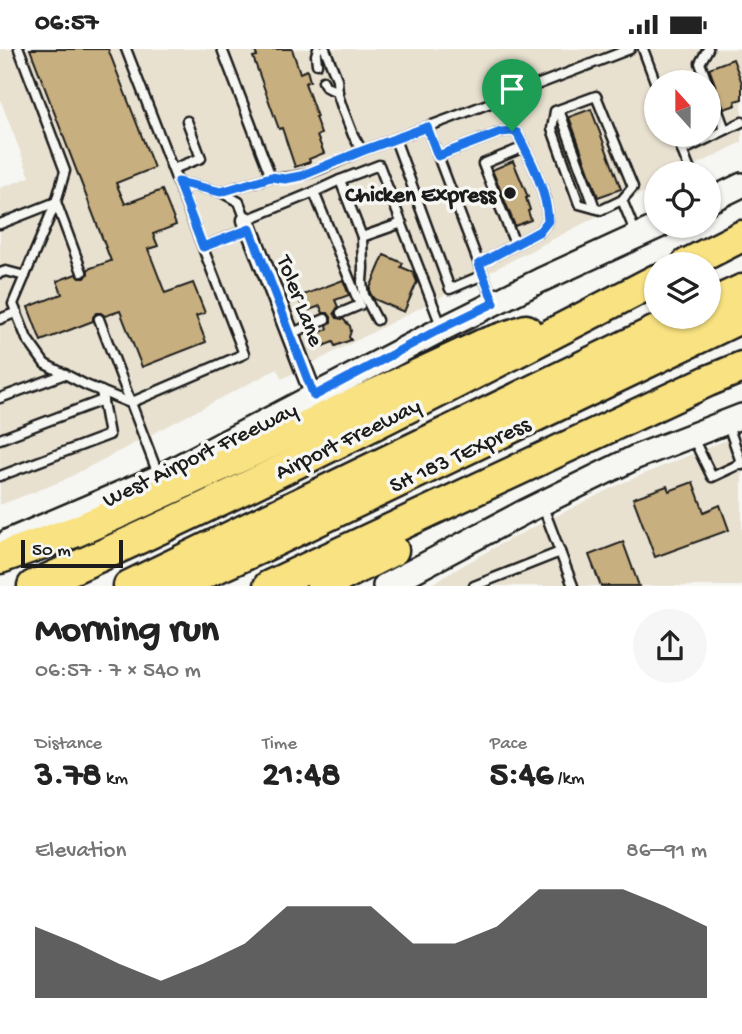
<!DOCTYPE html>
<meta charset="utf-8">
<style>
body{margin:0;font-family:"Gochi Hand",sans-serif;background:#f6f6f6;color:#222;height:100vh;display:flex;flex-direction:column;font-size:26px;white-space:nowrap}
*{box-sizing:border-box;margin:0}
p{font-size:23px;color:#767676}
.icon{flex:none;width:38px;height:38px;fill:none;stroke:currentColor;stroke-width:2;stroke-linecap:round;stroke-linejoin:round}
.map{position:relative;height:537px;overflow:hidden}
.details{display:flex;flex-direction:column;background:#fff;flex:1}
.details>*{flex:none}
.needle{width:46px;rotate:339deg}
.buttons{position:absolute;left:644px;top:21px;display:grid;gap:14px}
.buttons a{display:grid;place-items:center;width:77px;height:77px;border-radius:50%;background:#fff;box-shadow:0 2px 5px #0004;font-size:35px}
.scale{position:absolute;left:21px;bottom:18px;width:102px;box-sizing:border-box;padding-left:7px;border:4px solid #1c1c1c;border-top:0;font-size:19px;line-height:24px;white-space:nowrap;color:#1c1c1c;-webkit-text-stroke:5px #f6f6f2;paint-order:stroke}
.pin{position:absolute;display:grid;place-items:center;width:60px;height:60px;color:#fff;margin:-72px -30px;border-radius:50% 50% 50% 0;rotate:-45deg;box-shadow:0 0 7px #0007}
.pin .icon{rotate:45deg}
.round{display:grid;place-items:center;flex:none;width:74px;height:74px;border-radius:37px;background:#f6f6f6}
.summary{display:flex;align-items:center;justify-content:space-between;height:119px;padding:0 35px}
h1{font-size:38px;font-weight:700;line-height:52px}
.figures{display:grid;grid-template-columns:repeat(3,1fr);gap:10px;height:119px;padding:7px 35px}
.figures div{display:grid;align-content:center}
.figures b{font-size:35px;font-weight:700}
.figures small{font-size:19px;font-weight:400}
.figures p{font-size:19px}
.chart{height:196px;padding:14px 35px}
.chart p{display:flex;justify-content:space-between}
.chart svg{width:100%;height:126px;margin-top:7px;fill:#1c1c1c;opacity:.7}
.status{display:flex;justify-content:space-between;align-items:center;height:49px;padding:0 35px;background:#fff;direction:ltr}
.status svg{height:19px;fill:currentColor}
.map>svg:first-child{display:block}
.built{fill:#e8e1d0;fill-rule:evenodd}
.building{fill:#c8af7f;stroke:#1c1c1c;stroke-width:2}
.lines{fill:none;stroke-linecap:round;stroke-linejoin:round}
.service-casing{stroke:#1c1c1c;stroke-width:13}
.minor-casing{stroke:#1c1c1c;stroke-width:21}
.secondary-casing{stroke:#1c1c1c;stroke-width:28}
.motorway-casing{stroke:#1c1c1c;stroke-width:35}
.service{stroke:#f6f6f2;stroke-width:8}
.minor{stroke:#f6f6f2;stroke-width:16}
.secondary{stroke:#f6f6f2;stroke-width:23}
.motorway{stroke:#f8e281;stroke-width:30}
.route-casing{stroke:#fff;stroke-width:14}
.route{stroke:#1a73e8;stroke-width:9}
.poi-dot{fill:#1c1c1c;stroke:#f6f6f2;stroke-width:2.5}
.labels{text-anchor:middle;stroke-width:7;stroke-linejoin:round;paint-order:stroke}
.poi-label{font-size:23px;font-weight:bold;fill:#1c1c1c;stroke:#f6f6f2;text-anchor:end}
.street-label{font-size:23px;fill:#1c1c1c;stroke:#f6f6f2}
</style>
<div class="status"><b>06:57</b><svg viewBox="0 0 49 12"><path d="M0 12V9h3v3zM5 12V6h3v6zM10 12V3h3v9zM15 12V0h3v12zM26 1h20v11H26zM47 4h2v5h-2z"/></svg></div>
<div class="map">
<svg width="742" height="537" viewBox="0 0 742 537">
<rect width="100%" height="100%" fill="#f6f6f2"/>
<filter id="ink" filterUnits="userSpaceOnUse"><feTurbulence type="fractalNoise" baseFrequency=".0143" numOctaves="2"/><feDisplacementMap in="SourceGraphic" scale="14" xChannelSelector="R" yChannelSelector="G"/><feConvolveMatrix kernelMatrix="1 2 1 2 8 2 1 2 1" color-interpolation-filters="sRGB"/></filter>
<g filter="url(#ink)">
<!-- built -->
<g class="built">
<path d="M0,0H742V93L681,124H656V137L282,330L277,320L60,433L0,456V139L30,128L0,50ZM656,33H709V86H656Z"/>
<path d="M733,388L742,411V537H428L500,495L622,434Z"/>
</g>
<!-- building -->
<g class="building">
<path d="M30,0H108L154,119L116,134L125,155L162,141L176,176L153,185L158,197L148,200L165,244L193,234L205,264L196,267L206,293L142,318L120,262L105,267L101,264H96L93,268V272L41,292L28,258L62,245L57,232L76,225L80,229H85L88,225V220L111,212Z"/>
<path d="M254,0H292L300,24L307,21L310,32L305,34L317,68H315L321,85L317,87L324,104L309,110L310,113L295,118L282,79L279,80L253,8L257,7Z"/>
<path d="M733,10L742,34V50L735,52L736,56L724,60L709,19Z"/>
<path d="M591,60L621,140L598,148L569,68Z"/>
<path d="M513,112L528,148L526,149L530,161L528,162L531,171L515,177L492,121Z"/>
<path d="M384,206L403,214L401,218L413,223L417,233L404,263L374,250L370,244V239Z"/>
<path d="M343,231L349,246L335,251L338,258L334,264L337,269L343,270L350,277L351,282L349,288L351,291L335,297L333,293L323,297L318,296L315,293V287L318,284L328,280L327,276L331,273V268L328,264H323L320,257L304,263L298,248Z"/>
<path d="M693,433L704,463L720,456L729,481L655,508L633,449L667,437L669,442Z"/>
<path d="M623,493L639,537H601L589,506Z"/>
</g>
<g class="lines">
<!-- service casing -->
<g class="service-casing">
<g id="service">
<path d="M19,0L65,122L56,153L13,255L27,290L45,315L86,336L130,354L244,305L126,0"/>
<path d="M222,0L271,128C302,133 334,113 362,102"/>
<path d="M325,0L337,30L338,46L342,58L353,86L362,102L451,69L630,0"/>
<path d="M643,0L656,35"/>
<path d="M317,15L316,6L318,0"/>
<path d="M323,32L326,38L338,43"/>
<path d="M707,33L700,14L708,0"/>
<path d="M709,38L725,81"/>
<path d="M559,61L595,159"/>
<path d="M427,78L493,252"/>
<path d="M676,86L691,124"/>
<path d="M395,90L450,240L483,226"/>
<path d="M682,102L742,73"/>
<path d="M438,107L501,83L512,82L517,84C531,111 547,142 548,172L540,182L479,215"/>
<path d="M173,120L201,109L187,72"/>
<path d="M178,133L221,143L239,153L246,171L314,143L360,256L341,264"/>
<path d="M221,143L271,128"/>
<path d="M314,143L340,131"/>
<path d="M622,151L601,161L579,155L552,80L555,62L596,47L633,138L622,151L636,185"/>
<path d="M402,174L362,188L340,131L379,116L442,279"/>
<path d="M0,175L56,153L82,223"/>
<path d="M362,188L363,219L362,233L364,246L377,271"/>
<path d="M515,195L483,115L524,98"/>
<path d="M203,198L249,180"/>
<path d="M0,224L6,222L25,227"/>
<path d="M0,270L17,263"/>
<path d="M99,270L158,425"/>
<path d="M290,285L325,270"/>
<path d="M0,349L65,325"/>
<path d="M728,376L742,416"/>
<path d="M693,389L712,428L742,414"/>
<path d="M0,390L103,351"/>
<path d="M0,427L109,386L101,342"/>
<path d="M543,458L573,537"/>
<path d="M474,537L560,503"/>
</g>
</g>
<!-- minor casing -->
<g class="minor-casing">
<path id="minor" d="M246,171L314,347"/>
</g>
<!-- secondary casing -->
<g class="secondary-casing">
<g id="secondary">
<path d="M709,152L742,136"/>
<path d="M9,492L159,428L442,280L541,231L659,177"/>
<path d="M385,537L524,463L636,408L742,367"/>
</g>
</g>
<!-- motorway casing -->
<g class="motorway-casing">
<g id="motorway">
<path d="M687,215L742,187"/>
<path d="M709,256L742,241"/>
<path d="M0,509L77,482L116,465L482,296L526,281"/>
<path d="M33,537C245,444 451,337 656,231"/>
<path d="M129,537L685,268"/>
<path d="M176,537L260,499L742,268"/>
<path d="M269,537L708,332L742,318"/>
<path d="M322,537L393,501"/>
</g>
</g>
<!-- service -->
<use href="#service" class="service"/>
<!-- minor -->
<use href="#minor" class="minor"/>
<!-- secondary -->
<use href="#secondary" class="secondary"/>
<!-- motorway -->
<use href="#motorway" class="motorway"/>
</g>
</g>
<g class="lines" filter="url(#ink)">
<!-- route casing -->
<g class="route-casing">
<path id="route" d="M427,78L438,107L501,83L512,82L517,84C531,111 547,142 548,172L540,182L479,215L494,254L442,279L314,347L250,180L203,198L178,133L221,143L271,128L285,130L301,127L362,102Z"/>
</g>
<!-- route -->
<use href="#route" class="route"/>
</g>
<!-- markers -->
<circle class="poi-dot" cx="510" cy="144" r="7"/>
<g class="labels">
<!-- poi labels -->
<g class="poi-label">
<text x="496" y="152">Chicken Express</text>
</g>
<!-- street labels -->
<g class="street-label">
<text transform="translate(302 251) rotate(69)" y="8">Toler Lane</text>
<text transform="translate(347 388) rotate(-26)" y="8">Airport Freeway</text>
<text transform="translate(199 404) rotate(-26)" y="8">West Airport Freeway</text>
<text transform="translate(459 404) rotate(-25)" y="8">SH 183 TEXpress</text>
</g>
</g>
</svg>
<div class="buttons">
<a><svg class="needle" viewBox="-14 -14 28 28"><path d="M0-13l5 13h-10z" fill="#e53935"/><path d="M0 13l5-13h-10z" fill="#767676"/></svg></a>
<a><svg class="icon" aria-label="locate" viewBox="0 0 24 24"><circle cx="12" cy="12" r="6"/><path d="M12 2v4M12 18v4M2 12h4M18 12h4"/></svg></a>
<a><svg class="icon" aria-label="layers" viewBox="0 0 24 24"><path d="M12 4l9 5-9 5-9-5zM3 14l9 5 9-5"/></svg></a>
</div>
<div class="scale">50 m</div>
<div class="pin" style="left:512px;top:82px;background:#1e9e55"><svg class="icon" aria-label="arrive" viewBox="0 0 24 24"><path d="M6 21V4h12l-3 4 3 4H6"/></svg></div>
</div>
<section class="details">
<div class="summary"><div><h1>Morning run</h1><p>06:57 · 7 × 540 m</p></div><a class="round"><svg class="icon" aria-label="share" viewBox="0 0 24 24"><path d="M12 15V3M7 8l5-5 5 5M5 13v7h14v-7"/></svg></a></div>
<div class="figures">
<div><p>Distance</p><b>3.78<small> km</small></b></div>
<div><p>Time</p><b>21:48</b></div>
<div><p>Pace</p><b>5:46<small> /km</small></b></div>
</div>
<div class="chart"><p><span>Elevation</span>86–91 m</p>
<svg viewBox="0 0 160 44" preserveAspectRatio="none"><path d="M0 44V19L10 25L20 32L30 38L40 32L50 25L60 12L70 12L80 12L90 25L100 25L110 19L120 6L130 6L140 6L150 12L160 19V44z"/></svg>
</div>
</section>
